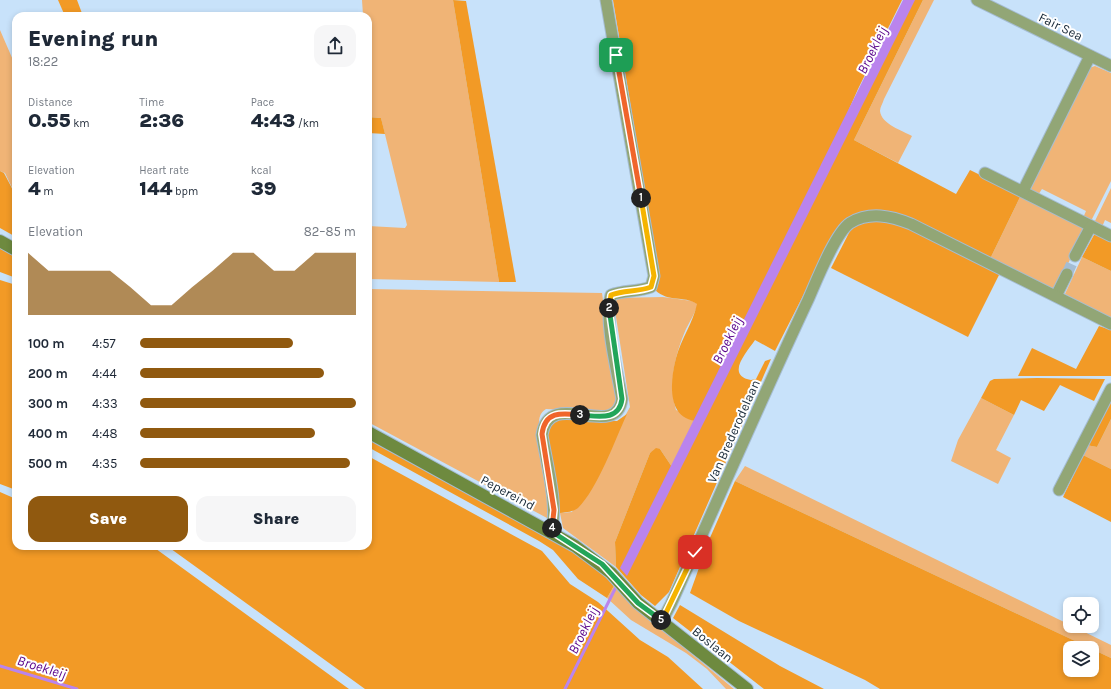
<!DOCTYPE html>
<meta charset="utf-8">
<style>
body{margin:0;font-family:Karla,sans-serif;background:#f6f6f7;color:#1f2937;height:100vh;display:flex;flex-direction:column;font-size:15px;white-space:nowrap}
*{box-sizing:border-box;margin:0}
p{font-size:13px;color:#747a83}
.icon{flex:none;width:22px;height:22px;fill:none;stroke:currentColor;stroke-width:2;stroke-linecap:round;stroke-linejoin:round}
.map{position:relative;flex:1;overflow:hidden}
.sheet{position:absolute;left:12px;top:12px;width:360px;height:538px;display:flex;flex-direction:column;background:#fff;border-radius:12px;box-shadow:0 2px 6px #0003}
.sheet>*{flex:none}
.fabs{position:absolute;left:1063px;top:597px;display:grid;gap:8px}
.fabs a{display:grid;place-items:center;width:36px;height:36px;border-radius:8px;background:#fff;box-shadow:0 2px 6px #0003;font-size:20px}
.pin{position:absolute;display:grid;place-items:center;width:34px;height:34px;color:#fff;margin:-17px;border-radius:8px;box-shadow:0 2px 6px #0006}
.km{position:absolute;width:20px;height:20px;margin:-10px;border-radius:50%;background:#222;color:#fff;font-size:11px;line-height:20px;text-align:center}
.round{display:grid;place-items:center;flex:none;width:42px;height:42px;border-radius:12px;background:#f6f6f7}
.overview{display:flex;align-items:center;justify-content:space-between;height:68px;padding:0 16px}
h1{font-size:22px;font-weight:800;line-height:30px}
.figures{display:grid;grid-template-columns:repeat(3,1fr);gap:6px;height:68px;padding:4px 16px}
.figures div{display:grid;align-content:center}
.figures b{font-size:20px;font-weight:800}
.figures small{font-size:11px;font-weight:400}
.figures p{font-size:11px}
.chart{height:112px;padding:8px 16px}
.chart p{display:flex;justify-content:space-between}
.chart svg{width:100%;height:72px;margin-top:4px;fill:#90590f;opacity:.7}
.button{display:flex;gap:8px;margin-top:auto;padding:8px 16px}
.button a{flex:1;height:46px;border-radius:12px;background:#90590f;color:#fff;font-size:16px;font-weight:800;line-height:46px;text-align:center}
.button a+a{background:#f6f6f7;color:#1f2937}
ul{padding:0 16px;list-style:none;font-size:13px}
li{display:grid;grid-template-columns:64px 48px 1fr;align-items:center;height:30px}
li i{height:10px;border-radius:5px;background:#90590f}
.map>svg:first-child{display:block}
.green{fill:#f0b476}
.forest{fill:#f29a26}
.water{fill:#ba84ed}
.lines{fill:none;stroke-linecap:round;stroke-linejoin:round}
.stream{stroke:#ba84ed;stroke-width:3}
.street-tunnel{stroke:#a5bdd3;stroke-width:11;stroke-dasharray:11 5.5;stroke-linecap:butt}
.street-casing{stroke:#a5bdd3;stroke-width:13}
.secondary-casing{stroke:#a5bdd3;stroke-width:14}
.street{stroke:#92a676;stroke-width:11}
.secondary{stroke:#6e8a3f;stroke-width:12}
.split-1-casing{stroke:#fff;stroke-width:8}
.split-2-casing{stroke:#fff;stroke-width:8}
.split-3-casing{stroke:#fff;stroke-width:8}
.split-4-casing{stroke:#fff;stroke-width:8}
.split-5-casing{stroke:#fff;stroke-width:8}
.split-6-casing{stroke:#fff;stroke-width:8}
.split-1{stroke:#f0652b;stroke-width:5}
.split-2{stroke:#f5b400;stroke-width:5}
.split-3{stroke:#22a559;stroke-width:5}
.split-4{stroke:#f0652b;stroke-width:5}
.split-5{stroke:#22a559;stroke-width:5}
.split-6{stroke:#f5b400;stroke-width:5}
.labels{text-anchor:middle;stroke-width:4;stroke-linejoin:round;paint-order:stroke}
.street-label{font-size:13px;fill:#192a39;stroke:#fff}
.water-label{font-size:14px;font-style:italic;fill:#59038a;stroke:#fff}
</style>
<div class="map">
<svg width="1111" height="689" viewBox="0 0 1111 689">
<rect width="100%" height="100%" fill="#c8e2fa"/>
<!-- green -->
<g class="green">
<path d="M362,0H453L499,282L368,279V226L405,228L407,225L381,118L368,117V16H93L92,13L363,15Z"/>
<path d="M923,0H934L884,99C883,103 880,107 880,111C881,124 903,131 912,136L898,163L854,140Z"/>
<path d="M0,30L13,60L16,63V196L5,173L0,171Z"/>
<path d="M1095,66L1111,73V181L1091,221L1083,218L1086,211L1042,189L1038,195L1029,188L1089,68Z"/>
<path d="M1111,188V223L1105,220L1102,227L1094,223Z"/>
<path d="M1021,195L1081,225L1084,229L1055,292L990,259Z"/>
<path d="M1082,257L1111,271V318L1065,294Z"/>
<path d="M368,289L602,293L618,408L604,412L546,409C540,413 539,417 539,425L552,518H547L368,422Z"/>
<path d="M663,297L692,301L698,304C695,313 690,321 686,329C675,354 668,383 676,410L699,421L674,470L660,449L650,453L615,542L616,567L563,528L560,513L572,512L630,407L613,298Z"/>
<path d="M981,398L1014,415L996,450L1011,458L998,484L951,461L958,440Z"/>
<path d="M1111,419V469L1083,455L1086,445L1097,447Z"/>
<path d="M745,466L1111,645V658L735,481Z"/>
<path d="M615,584L630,603L734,689H726L707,669L686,653L631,620L607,598Z"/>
</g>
<!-- forest -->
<g class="forest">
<path d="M58,0H77L83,16H65Z"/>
<path d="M453,0L466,1L516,282H499Z"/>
<path d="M613,0H902L858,89L808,202L910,0H923L854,140L956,194L970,170L1021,195L990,259L922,226L856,216L839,225L775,351L755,340C747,352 725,375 751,380L756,379L765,361L771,359L669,592L655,606L641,595L616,567L615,542L650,453L656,448L660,449L674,470L699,421C666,421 670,381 676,358C681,339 693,323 697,304C683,295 669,303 655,290L659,282L658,271Z"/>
<path d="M368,117L381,118L385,134L368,133Z"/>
<path d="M0,171L4,173L16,196V237L0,228Z"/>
<path d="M865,221L897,222L1000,273L968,337L831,268L852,227Z"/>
<path d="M1095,233L1111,241V271L1082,257Z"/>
<path d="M0,246L16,254V278L0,272Z"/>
<path d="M0,280L16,285V490L0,484Z"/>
<path d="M1099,326L1111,330V376H1018L1032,348L1076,369Z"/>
<path d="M1037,378L1105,379L1094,401L1060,385L1044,411L1021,400L1014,415L981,398L990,381L994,379Z"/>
<path d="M1111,394V419L1097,447L1086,445Z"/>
<path d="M627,414C615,440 598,488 578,508C573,512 567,512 560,513L547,430L550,419L617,421Z"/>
<path d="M368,437L557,538L606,575L615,584L607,598L578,579L553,550L539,541L368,447Z"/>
<path d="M1083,455L1111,469V522L1063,497Z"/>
<path d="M368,456L542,551L570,584L598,602L640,640L668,657L703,689H365L167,546H368Z"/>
<path d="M735,481L1090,648H1070V670H1092V649L1111,658V689H880L865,680L739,621L690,593L709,540Z"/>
<path d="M0,492L16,499V546H152L349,689H0Z"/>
<path d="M680,605L780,666L824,689H764L673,618Z"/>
</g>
<!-- water -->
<path class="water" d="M903,0H915L627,576L620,568Z"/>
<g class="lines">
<!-- stream -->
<g class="stream">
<path d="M0,666L77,689"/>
<path d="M565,689L617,585"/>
</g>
<!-- street-tunnel -->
<path class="street-tunnel" d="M1067,274L1075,256"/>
<!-- street casing -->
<g class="street-casing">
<g id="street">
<path d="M977,0L1111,66"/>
<path d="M985,173L1111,236"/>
<path d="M1023,191L1090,56"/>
<path d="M1075,256L1091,226"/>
<path d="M1056,296L1067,274"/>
<path d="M1059,490L1111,389"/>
<path d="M551,531C559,507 546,461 542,435C549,386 616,442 622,399C617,370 604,322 611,295C624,290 638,292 651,287L654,276L606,0"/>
<path d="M662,621L671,604C717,502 761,400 808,300C816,282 835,233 850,223C870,211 891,216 911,224L1111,324"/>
</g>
</g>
<!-- secondary casing -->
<g class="secondary-casing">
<g id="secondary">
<path d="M0,241L16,250"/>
<path d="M368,432L575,546L611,573L638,603L747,689"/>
</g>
</g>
<!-- street -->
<use href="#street" class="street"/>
<!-- secondary -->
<use href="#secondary" class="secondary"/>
</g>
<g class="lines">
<!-- split-1 casing -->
<g class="split-1-casing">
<path id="split-1" d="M616,55L641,198"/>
</g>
<!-- split-2 casing -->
<g class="split-2-casing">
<path id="split-2" d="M609,308L611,295C624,290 638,292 651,287L654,276L641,198"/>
</g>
<!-- split-3 casing -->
<g class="split-3-casing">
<path id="split-3" d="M580,415C597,416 619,422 622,399L609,308"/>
</g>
<!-- split-4 casing -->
<g class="split-4-casing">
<path id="split-4" d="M552,528L554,510L542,434C545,411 561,413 580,415"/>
</g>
<!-- split-5 casing -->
<g class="split-5-casing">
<path id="split-5" d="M552,528L551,531L602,564L638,603L661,620"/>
</g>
<!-- split-6 casing -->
<g class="split-6-casing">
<path id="split-6" d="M661,620L662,621L695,552"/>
</g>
<!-- split-1 -->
<use href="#split-1" class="split-1"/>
<!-- split-2 -->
<use href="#split-2" class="split-2"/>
<!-- split-3 -->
<use href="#split-3" class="split-3"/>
<!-- split-4 -->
<use href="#split-4" class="split-4"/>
<!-- split-5 -->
<use href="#split-5" class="split-5"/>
<!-- split-6 -->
<use href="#split-6" class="split-6"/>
</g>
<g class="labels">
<!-- street labels -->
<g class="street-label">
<text transform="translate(1061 26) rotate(26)" y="5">Fair Sea</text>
<text transform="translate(733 431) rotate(-66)" y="5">Van Brederodelaan</text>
<text transform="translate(508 492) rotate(28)" y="5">Pepereind</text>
<text transform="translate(713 644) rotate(39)" y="5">Boslaan</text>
</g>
<!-- water labels -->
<g class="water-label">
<text transform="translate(872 50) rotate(-64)" y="5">Broekleij</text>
<text transform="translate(727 340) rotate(-64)" y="5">Broekleij</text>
<text transform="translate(583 630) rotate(-64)" y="5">Broekleij</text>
<text transform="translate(42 667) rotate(17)" y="5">Broekleij</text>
</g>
</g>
</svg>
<div class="fabs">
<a><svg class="icon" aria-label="locate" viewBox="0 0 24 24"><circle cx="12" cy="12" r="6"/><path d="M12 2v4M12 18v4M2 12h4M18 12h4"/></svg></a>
<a><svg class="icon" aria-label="layers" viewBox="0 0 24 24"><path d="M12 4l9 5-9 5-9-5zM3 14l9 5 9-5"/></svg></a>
</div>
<div class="pin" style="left:616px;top:55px;background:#1e9e55"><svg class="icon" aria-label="arrive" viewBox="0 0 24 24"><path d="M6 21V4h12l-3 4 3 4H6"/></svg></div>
<div class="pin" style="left:695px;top:552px;background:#d93025"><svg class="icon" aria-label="check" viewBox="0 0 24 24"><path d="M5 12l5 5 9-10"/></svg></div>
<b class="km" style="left:641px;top:198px">1</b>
<b class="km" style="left:609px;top:308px">2</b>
<b class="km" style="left:580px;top:415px">3</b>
<b class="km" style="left:552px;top:528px">4</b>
<b class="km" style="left:661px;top:620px">5</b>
<section class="sheet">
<div class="overview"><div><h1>Evening run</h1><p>18:22</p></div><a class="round"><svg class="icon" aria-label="share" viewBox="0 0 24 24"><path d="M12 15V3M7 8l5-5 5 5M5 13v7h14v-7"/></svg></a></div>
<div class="figures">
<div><p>Distance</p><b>0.55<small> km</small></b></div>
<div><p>Time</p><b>2:36</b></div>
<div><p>Pace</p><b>4:43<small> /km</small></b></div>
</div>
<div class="figures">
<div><p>Elevation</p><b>4<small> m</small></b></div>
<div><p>Heart rate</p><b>144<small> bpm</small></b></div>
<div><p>kcal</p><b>39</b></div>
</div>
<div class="chart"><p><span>Elevation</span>82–85 m</p>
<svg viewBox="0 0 160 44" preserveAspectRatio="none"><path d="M0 44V6L10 17L20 17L30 17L40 17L50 27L60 38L70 38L80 27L90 17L100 6L110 6L120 17L130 17L140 6L150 6L160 6V44z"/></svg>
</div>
<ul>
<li><b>100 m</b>4:57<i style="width:71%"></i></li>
<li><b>200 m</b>4:44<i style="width:85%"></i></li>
<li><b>300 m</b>4:33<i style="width:100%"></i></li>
<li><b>400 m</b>4:48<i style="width:81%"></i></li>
<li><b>500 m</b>4:35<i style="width:97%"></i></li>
</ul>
<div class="button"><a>Save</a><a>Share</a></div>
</section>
</div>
